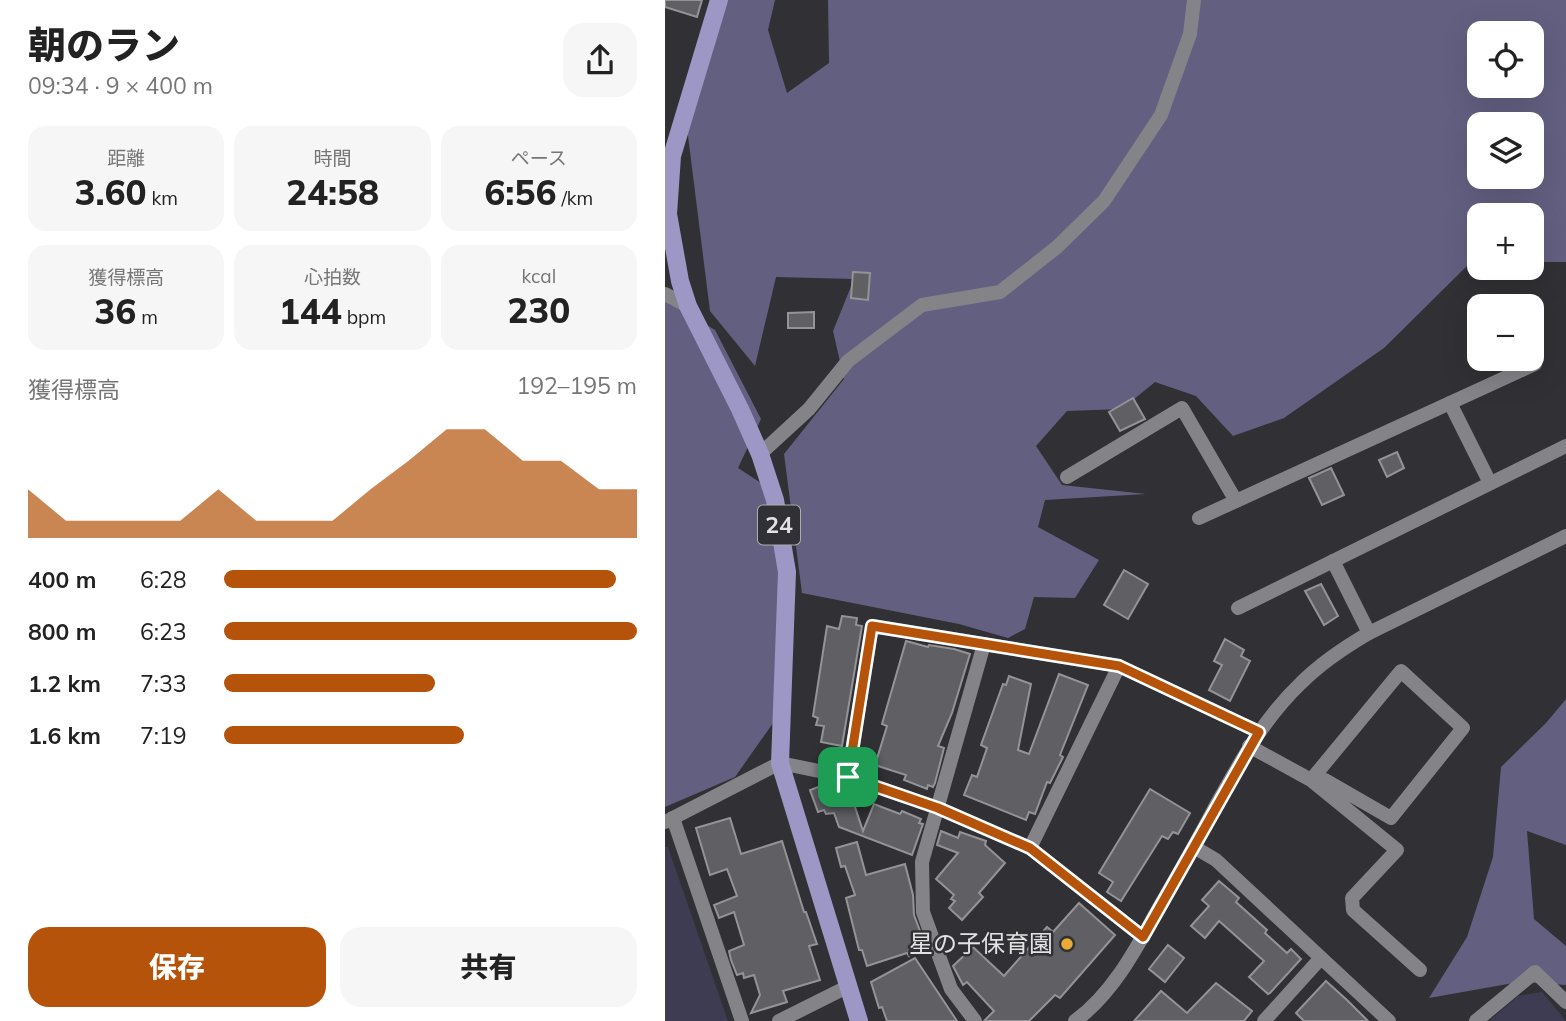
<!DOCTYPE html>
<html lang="ja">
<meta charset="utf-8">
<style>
body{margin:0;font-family:Mulish,"Noto Sans JP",sans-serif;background:#f6f6f6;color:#222;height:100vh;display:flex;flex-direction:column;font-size:26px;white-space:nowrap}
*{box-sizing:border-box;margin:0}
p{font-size:23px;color:#767676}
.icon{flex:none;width:38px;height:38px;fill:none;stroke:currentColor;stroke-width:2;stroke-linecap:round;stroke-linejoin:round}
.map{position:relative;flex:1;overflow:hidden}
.side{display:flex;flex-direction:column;background:#fff;width:665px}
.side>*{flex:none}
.buttons{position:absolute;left:802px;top:21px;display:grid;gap:14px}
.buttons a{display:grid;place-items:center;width:77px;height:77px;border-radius:14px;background:#fff;box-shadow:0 7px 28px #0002;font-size:35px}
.pin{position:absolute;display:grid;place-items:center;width:60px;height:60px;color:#fff;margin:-30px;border-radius:14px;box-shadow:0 4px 10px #0006}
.round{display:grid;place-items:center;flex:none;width:74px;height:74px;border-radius:21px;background:#f6f6f6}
.head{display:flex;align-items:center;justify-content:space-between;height:119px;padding:0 28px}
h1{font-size:38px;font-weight:800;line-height:52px}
.stats{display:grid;grid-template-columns:repeat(3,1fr);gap:10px;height:119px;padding:7px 28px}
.stats div{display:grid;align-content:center;border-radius:18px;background:#f6f6f6;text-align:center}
.stats b{font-size:35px;font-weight:800}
.stats small{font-size:19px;font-weight:400}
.stats p{font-size:19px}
.chart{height:196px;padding:14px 28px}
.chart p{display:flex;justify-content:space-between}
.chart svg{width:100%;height:126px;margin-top:7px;fill:#b45309;opacity:.7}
.primary-button{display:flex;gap:14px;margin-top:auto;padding:14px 28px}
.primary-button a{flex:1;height:80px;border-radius:21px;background:#b45309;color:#fff;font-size:28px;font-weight:800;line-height:80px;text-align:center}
.primary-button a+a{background:#f6f6f6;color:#222}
ul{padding:0 28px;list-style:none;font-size:23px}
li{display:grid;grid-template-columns:112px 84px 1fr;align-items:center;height:52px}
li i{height:18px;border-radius:9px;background:#b45309}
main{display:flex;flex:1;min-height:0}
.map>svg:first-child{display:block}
.green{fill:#3e3c52}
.forest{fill:#635f81;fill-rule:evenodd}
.building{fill:#605f64;stroke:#939398;stroke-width:2}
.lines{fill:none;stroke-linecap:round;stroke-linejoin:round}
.minor{stroke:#838388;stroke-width:14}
.tertiary{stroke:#838388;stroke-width:14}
.primary{stroke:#9d97c6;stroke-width:18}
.route-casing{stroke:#fff;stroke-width:14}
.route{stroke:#b45309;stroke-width:9}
.poi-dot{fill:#e8ab37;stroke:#313034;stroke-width:2.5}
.labels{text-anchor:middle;stroke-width:5;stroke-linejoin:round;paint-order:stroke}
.shield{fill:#313034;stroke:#adadaf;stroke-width:2}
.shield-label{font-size:23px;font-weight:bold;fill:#e2e2e4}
.poi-label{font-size:24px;fill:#e2e2e4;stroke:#313034;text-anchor:end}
</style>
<main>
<section class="side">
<div class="head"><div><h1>朝のラン</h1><p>09:34 · 9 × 400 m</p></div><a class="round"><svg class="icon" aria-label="share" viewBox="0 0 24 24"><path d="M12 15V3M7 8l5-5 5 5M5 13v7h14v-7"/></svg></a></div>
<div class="stats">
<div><p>距離</p><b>3.60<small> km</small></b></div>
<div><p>時間</p><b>24:58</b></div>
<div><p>ペース</p><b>6:56<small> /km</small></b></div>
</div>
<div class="stats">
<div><p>獲得標高</p><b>36<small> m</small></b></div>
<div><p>心拍数</p><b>144<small> bpm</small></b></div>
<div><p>kcal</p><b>230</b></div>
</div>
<div class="chart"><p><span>獲得標高</span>192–195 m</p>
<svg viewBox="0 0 160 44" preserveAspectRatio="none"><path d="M0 44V27L10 38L20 38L30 38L40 38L50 27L60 38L70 38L80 38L90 27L100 17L110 6L120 6L130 17L140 17L150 27L160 27V44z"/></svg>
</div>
<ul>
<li><b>400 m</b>6:28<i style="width:95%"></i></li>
<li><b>800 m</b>6:23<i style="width:100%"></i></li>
<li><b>1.2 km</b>7:33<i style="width:51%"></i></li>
<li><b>1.6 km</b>7:19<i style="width:58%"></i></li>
</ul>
<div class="primary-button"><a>保存</a><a>共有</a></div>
</section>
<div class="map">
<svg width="901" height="1021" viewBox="0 0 901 1021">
<rect width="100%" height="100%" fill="#313034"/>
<!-- green -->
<g class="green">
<path d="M0,847H3L63,1021H0Z"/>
<path d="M877,992L901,1021H824L853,996Z"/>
</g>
<!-- forest -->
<g class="forest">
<path d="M63,0H110L103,30L122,93L164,63L163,0H901V262H866V215H814V263H805L719,348L619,418L568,436L531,396L490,382L457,409L402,411L371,446L397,485L481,494L380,500L373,527L434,560L410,598L369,597L360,629L343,638L294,624L137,593L119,454L179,379L168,331L189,279L111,277L90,366L45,311L22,128ZM814,33H866V86H814ZM814,124H866V177H814Z"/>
<path d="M0,299L50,330L96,419L73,468L116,496L120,706L70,777L0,807Z"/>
<path d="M901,699V845L862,831L869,919L901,946V985L854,982L764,998L802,937L828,857L836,767L881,723Z"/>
</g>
<!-- building -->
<g class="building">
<path d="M0,0H37L32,17L0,7Z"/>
<path d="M188,272L205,273L203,300L186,298Z"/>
<path d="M149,312V328H123V313Z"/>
<path d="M468,398L480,419L455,431L444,412Z"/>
<path d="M732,452L739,468L722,477L714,460Z"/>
<path d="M666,468L679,495L657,505L644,478Z"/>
<path d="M459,570L483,584L463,619L439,605Z"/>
<path d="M656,584L673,616L659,625L640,591Z"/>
<path d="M177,616L192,618L191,625L197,626L177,746L156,742L159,726L151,725L153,718L148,716L162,626L174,629Z"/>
<path d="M560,639L579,650L576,656L585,661L565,701L544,690L557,665L549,661Z"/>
<path d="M241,641L263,647L264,645L289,649L305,654L287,713L273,746L279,748L270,783L268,787L263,785L262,789L239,780L241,775L210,765L222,726L217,724Z"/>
<path d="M394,674L423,685L395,755L398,757L385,783L382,782L370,814L364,812L361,820L299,795L307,775L312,777L322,748L316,745L338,684L341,685L344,676L366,684L353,750L364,754Z"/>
<path d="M164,783L166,791L179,788L182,796L186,795L198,831L209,804L235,814L237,811L256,819L254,823L258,824L247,855L174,827L169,813L161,814L159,810L153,812L145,790Z"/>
<path d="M485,789L525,813L513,834L508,832L503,839L497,836L456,901L442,892L448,882L434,873Z"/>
<path d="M65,818L76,854L117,841L139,912H141L152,944L144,946L155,980L118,991L122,1002L86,1013L95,995L89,975L79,978L78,973L72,975L66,960L64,951L79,945L69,912L54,918L49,905L72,896L62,869L45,875L31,828Z"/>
<path d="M276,831L293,838L295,832L321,841L320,845L340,863L314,893L318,897L297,920L284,908L290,901L286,899L289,895L271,879L293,853L272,845Z"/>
<path d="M192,842L201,875L240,864L248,895L249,915L260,944L244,956L242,953L202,966L197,950H194L181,898L190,895L180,866L176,867L171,848Z"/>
<path d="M554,881L574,898L571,902L602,930L600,933L622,953L626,949L636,959L605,993L603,994L584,977L599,961L554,921L540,938L526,926L544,906L537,900Z"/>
<path d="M414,903L450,935L395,998L390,995L364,1021H319L329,1011L302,982L298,985L288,966L308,947L339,976L382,927L388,932Z"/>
<path d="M503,945L519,958L500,982L484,969Z"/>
<path d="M250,958L292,1021H222L217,1007L214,1008L206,982Z"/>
<path d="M661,981L683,1001L703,1021H639L631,1013Z"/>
<path d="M551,983L587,1011L579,1021H469L496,991L522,1013Z"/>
</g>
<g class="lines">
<!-- minor -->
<g class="minor">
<path d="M785,403L825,483"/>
<path d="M95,454L144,409L183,361L257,305L335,292L392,247L439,201L496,115L525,34L529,0"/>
<path d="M402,477L517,408L571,501"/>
<path d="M534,518L870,364"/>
<path d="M668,561L704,633"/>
<path d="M573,608L901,446"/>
<path d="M584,746L646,780H660L726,818L798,728L736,671L646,780L732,850L687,898L688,910L755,970"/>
<path d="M115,763L183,777L273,808L365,848L478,937"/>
<path d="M183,777L207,626L454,666L594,732"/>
<path d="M8,818L77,1021"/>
<path d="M529,847L551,860L724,1021"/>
<path d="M365,848L454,666"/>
<path d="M114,1021L182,987"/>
<path d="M310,1021L286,989L258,912L257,862L319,644"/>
<path d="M599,1021L655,959"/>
<path d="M811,1021L870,972L901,1002"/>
</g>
<!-- tertiary -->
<g class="tertiary">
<path d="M0,294L23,306"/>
<path d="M0,822L115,763"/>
<path d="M410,1021C447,994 470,951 492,911C511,878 531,844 549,809C574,764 598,719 636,683C656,663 680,647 704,633L901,536"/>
</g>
<!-- primary -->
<path class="primary" d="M54,0L7,156L3,214L15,281L23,306L75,409L95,454L110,500L122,572L115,763L194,1021"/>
</g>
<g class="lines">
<!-- route casing -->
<g class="route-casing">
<path id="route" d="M207,626L454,666L594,732L478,937L365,848L273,808L183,777Z"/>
</g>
<!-- route -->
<use href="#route" class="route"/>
</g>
<!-- markers -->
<circle class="poi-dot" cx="402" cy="944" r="7"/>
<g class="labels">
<!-- shield labels -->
<rect class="shield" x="93" y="505.5" width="42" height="39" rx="5"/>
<g class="shield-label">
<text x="114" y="533">24</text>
</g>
<!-- poi labels -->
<g class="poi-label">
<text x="388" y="952">星の子保育園</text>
</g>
</g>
</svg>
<div class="buttons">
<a><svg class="icon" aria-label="locate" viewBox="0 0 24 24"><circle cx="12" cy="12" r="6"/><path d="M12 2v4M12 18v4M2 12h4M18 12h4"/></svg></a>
<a><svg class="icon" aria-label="layers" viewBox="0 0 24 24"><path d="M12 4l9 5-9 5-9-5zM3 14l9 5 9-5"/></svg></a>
<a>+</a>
<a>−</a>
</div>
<div class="pin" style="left:183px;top:777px;background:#1e9e55"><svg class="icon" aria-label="arrive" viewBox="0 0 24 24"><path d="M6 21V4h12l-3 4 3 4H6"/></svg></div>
</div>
</main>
